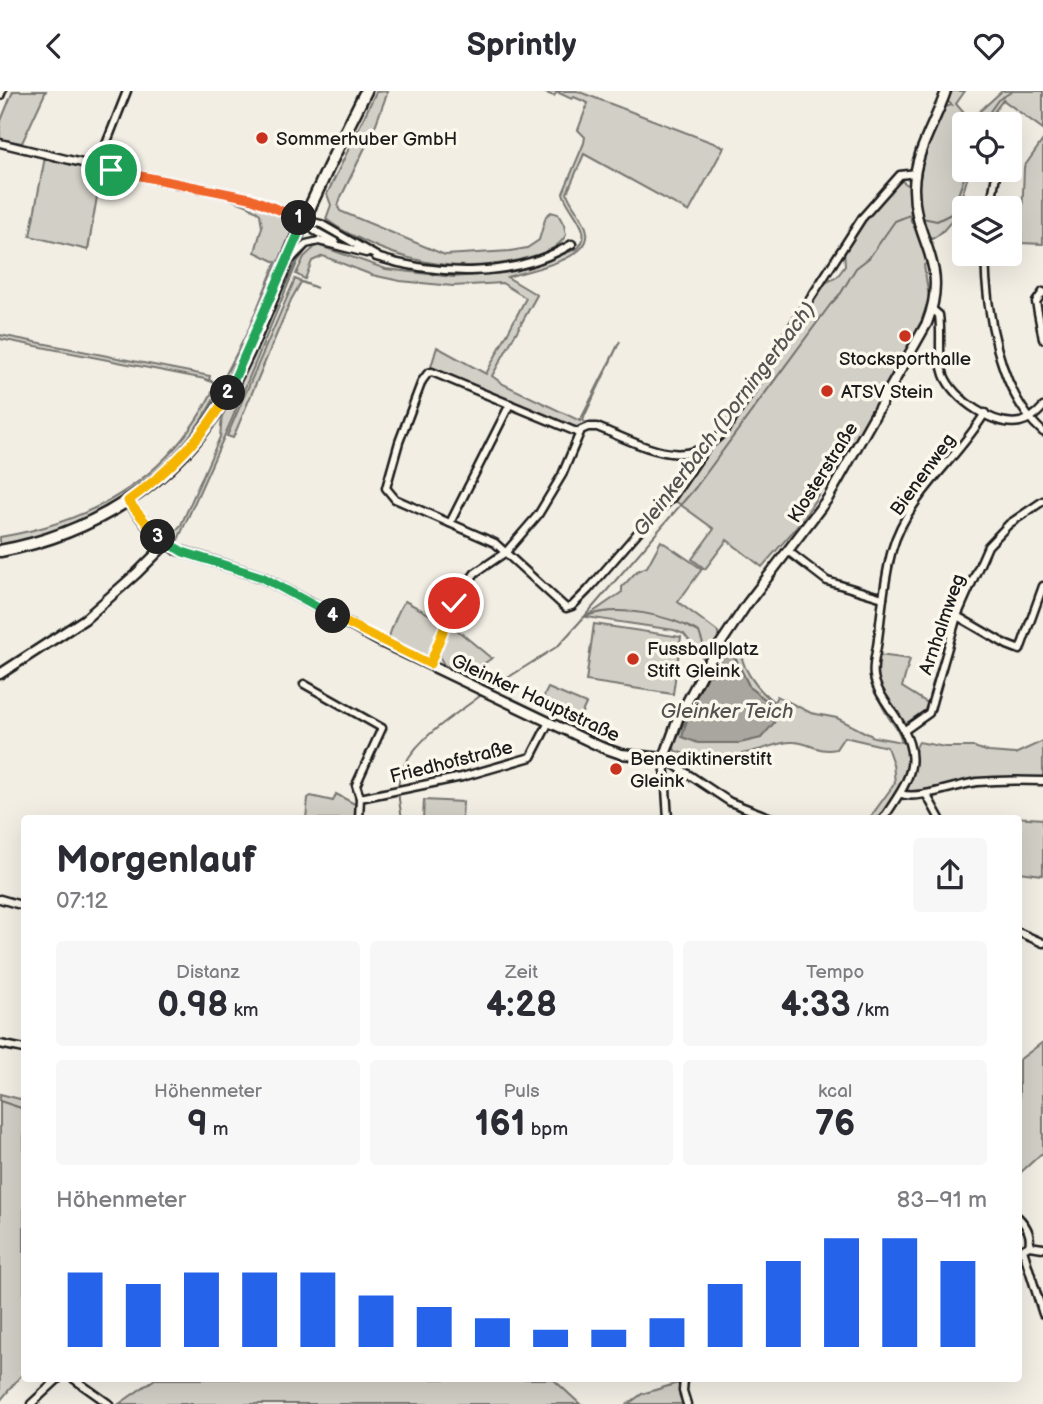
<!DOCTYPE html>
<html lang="de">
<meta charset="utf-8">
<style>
body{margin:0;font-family:"Balsamiq Sans",sans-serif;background:#f7f7f7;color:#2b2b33;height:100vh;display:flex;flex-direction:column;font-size:26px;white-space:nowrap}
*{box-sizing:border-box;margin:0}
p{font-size:23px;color:#7c7c81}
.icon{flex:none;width:38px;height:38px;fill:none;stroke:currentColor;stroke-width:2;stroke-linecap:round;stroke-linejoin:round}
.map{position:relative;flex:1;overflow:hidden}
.sheet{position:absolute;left:21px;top:724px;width:1001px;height:567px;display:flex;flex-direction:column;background:#fff;border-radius:7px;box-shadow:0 7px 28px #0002}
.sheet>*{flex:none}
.buttons{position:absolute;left:952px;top:21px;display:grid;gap:14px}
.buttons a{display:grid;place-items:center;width:70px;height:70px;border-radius:7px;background:#fff;box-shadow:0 7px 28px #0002;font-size:35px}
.pin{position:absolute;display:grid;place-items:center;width:60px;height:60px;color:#fff;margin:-30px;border:4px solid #fff;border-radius:50%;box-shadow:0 2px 7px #0007}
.km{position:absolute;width:35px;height:35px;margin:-18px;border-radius:50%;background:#222;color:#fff;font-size:19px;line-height:35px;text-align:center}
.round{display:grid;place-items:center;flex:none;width:74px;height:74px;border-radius:7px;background:#f7f7f7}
.overview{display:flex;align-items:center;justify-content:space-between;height:119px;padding:0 35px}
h1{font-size:38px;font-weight:700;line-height:52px}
.figures{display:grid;grid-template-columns:repeat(3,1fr);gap:10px;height:119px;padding:7px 35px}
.figures div{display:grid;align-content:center;border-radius:7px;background:#f7f7f7;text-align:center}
.figures b{font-size:35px;font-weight:700}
.figures small{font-size:19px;font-weight:400}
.figures p{font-size:19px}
.chart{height:196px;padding:14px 35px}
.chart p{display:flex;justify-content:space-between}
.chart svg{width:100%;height:126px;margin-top:7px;stroke:#2563eb;stroke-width:6}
header{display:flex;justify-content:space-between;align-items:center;height:91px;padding:0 35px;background:#fff;font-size:32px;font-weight:700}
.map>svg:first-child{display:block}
.green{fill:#d2cfc6;stroke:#777671;stroke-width:2}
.water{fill:#a9a6a0;stroke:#716f6b;stroke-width:2}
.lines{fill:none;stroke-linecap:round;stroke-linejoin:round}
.stream{stroke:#716f6b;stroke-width:2}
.minor-casing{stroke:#1c1c1c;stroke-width:11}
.tertiary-casing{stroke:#1c1c1c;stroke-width:13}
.primary-casing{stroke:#1c1c1c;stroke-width:15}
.minor{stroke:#fbf7ec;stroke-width:6}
.tertiary{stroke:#fbf7ec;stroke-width:8}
.primary{stroke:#fbf7ec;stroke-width:10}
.split-1-casing{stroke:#fff;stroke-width:14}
.split-2-casing{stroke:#fff;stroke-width:14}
.split-3-casing{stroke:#fff;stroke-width:14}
.split-4-casing{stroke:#fff;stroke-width:14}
.split-5-casing{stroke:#fff;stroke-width:14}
.split-1{stroke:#f0652b;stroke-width:9}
.split-2{stroke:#22a559;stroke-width:9}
.split-3{stroke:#f5b400;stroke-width:9}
.split-4{stroke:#22a559;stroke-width:9}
.split-5{stroke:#f5b400;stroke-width:9}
.poi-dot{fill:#c8321e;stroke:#fbf7ec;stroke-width:2.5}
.labels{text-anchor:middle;stroke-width:7;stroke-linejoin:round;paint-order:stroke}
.poi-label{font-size:19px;fill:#1c1c1c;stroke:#fbf7ec;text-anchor:start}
.street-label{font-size:19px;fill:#1c1c1c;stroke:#fbf7ec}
.water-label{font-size:21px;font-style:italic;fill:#545351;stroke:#fbf7ec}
</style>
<header><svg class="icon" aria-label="back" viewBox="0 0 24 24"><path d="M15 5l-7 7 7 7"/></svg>Sprintly<svg class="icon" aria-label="heart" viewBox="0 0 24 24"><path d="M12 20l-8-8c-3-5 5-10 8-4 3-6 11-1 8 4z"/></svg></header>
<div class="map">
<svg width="1043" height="1313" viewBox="0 0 1043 1313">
<rect width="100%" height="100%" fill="#f2eee4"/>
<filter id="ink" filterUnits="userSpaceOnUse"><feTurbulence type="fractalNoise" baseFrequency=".0143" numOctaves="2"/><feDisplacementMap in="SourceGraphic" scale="14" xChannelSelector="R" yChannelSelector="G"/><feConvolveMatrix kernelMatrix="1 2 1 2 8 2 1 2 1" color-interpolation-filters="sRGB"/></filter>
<g filter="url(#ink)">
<!-- green -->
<g class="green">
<path d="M13,0H46L22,52L0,48V32Z"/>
<path d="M388,0L374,38L341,106L338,115L340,120L445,164L510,160L527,157L539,149L546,125L551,121L558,123L564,134L566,144C559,157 544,162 530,166C472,183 412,175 358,147C347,142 336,136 326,128L331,114L327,103L376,1Z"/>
<path d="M541,0H577L724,56L689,121L584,63L567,102C572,117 585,126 587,141C592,169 527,179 507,186L537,204L492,285L503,293L580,330L620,250L585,324L583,330L587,332L577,336L571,335L431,276L437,256L486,283L526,207L502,192L453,195L400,190L372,184L323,165L312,170L305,188L296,183L304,166L317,154L386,178L453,186L504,182L530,176L577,158C596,140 568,121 563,102L584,52L585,46L578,39L588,12L574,6L572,8L557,1L554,5Z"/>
<path d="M950,0H965L956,13L970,29L1002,0H1043V38L1003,9L985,33H964V79H970C961,105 957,136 930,149C906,104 924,58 945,16L952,14L947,10Z"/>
<path d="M1043,49V153L1021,152L1024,76Z"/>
<path d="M45,66L101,82L88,159L30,145Z"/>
<path d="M902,90L909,95L911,130L921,147L928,172L924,174L929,207L921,231L844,375L838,372L802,430L762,476L727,449L705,478L692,468L714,438L674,409L710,357L724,346L745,317L821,194L837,186L845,175L844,158L854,143L872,117L891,97Z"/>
<path d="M230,108C250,111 283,119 292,140L228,287H224L248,240L276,171L255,161L262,136L260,123L249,115Z"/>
<path d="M309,155L297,172L232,328L177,451L173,450L174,442L181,434L220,346L222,325L248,276L298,166Z"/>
<path d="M295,188L317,197L301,191L291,209L233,347L227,345Z"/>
<path d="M0,244L210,285L209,289L221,294C189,362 132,411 62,439C43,447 20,451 0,456V446C96,430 174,384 216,293L205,288L0,248Z"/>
<path d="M661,450L702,478L678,511L717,540L719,546L704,568L684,543L674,539L586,526L622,501V496L637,480L647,476Z"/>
<path d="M405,510L442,530C442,544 435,559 424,566L388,549C392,536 397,520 405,510Z"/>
<path d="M450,533L491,567H492C476,579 463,584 444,574L439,565Z"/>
<path d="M594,533L681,546L673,603L586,590Z"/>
<path d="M731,554C743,562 740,564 745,576C752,591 761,601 774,611L777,605L811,622L837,627L874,646L902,651C900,641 895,635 889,627C876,606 870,589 872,564H874L872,582L909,654L908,673L901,697L880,728H869L895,692L893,673L887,656L844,646L836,658C818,662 811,652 794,651C783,650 772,655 762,658C731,667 706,671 675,660L674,656L703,587L706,589L685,635L699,652H740L774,615L750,597L734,564L726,562L719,568L716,566Z"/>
<path d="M879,564L910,568L902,596L929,613C925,624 914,635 902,631C883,603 875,600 879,564Z"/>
<path d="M548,597L586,613L577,632L539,615Z"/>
<path d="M1043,650V688H984L921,702H908L906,699C911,686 912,660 919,651L945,656H974L989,661L1015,663Z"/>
<path d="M336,703L355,713V728H306L308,707L311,705L333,710Z"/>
<path d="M424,709L463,711L462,728H423Z"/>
<path d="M1014,726L1043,728V784L1019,781L1018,728Z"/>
<path d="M1043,951V1064L1041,1063L1019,1083V969Z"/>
<path d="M0,1003L24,1009V1281L0,1310Z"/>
<path d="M155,1288H553L580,1313H119Z"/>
<path d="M678,1292L685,1313H628L642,1303Z"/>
</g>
<!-- water -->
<path class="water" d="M726,562L734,564L750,597L774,615L777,624L774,632L761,647L740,652H698L682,646C690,617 704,583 726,562Z"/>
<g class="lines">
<!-- stream -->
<g class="stream">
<path d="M981,33L998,9L1013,0"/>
<path d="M922,127L937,130L951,123L967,79"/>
<path d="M586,525C620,513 668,524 699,541L706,562"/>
<path d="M490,598L558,555L585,525L696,396L830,214L841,202L856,177L869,167L895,130L910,124"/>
<path d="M402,728C400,714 396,698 400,685C410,650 453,626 480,605"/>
<path d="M0,1010L24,1018"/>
</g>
<!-- minor casing -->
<g class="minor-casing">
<g id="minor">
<path d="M0,5L2,0"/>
<path d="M0,52L111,79L250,107L304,129L321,133L378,166"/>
<path d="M97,76L127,0"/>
<path d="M990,117L997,79"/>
<path d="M304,130L315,140L335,151"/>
<path d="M985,163C986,219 998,301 1043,341"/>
<path d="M376,166C438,185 514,188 572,153"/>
<path d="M291,168L306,153L319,150L366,162"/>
<path d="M1043,201L1036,211L1043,248"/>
<path d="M932,218L939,224C942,245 937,264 944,284C953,308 994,336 1020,331C1029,329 1037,323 1043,316"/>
<path d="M579,342L432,281L428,282L422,290L399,351L386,397L395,408L495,452L566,517L572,515L588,499L646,432L672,407L707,356"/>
<path d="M450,432L510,313"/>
<path d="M788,460L827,490L883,507"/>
<path d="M957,525L1007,554L1020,559L1043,495"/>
<path d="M430,573L457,507L475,482L506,461L538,424L562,384L581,339L588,336H597C645,355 693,387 731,331L862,127L900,84L916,82"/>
<path d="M304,593L382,637L356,694L360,707"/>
<path d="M905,639L929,622L957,525L988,455L1009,433L1043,410"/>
<path d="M664,667L730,711L774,728"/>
<path d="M664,667L668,728"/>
<path d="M901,703C919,709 956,694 977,691C999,689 1020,689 1043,690"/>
<path d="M926,703L940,728"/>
<path d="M359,728L360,707L462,686L531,666L549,631"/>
<path d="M883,728C911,686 925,669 894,623C886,611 876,599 874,585C872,573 877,560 878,548C882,518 884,488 892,459C907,405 957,369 985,322"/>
<path d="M0,808L24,815"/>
<path d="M1018,841L1043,852"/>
<path d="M0,953L24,958"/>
<path d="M1018,1126C1026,1134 1032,1144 1029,1155"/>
<path d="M1023,1159L1043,1223"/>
<path d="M1018,1161L1029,1155L1043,1157"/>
<path d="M74,1288L109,1313"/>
<path d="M684,1288L683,1300L687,1313"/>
<path d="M31,1313L58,1288"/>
</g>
</g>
<!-- tertiary casing -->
<g class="tertiary-casing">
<g id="tertiary">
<path d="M128,410L154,443L175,458L262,486L383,552L601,656L621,663L664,667L678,628L707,573L747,513L828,407L927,232C951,170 913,151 914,96C915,60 935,33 946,0"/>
<path d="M0,583L85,528L137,482L166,453"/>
</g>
</g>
<!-- primary casing -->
<g class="primary-casing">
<path id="primary" d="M0,460C92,443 175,392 223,310C253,260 273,203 295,150C317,99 341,49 366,0"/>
</g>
<!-- minor -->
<use href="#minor" class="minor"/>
<!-- tertiary -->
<use href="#tertiary" class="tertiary"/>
<!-- primary -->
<use href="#primary" class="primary"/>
</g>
</g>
<g class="lines" filter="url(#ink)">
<!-- split-1 casing -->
<g class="split-1-casing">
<path id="split-1" d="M111,79L250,107L299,127"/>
</g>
<!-- split-2 casing -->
<g class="split-2-casing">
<path id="split-2" d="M228,302L304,130L299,127"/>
</g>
<!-- split-3 casing -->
<g class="split-3-casing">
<path id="split-3" d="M158,446L128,410C168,381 204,346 228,302"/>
</g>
<!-- split-4 casing -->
<g class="split-4-casing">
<path id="split-4" d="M158,446L183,461L262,486L333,525"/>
</g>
<!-- split-5 casing -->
<g class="split-5-casing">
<path id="split-5" d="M333,525L430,573L454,512"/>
</g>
<!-- split-1 -->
<use href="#split-1" class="split-1"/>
<!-- split-2 -->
<use href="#split-2" class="split-2"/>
<!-- split-3 -->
<use href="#split-3" class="split-3"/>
<!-- split-4 -->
<use href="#split-4" class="split-4"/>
<!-- split-5 -->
<use href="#split-5" class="split-5"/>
</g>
<!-- markers -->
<g class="poi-dot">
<circle cx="262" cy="47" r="7"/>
<circle cx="905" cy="245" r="7"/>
<circle cx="827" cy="300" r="7"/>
<circle cx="633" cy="568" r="7"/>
<circle cx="616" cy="678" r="7"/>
</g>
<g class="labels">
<!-- poi labels -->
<g class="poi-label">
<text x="276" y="54">Sommerhuber GmbH</text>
<text x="905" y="274" text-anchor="middle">Stocksporthalle</text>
<text x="841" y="307">ATSV Stein</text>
<text x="647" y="564">Fussballplatz<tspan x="647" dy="22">Stift Gleink</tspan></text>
<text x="630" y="674">Benediktinerstift<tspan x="630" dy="22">Gleink</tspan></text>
</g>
<!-- street labels -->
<g class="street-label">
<text transform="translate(822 381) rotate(-58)" y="7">Klosterstraße</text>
<text transform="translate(922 383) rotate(-54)" y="7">Bienenweg</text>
<text transform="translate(941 533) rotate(-71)" y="7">Arnhalmweg</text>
<text transform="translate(536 606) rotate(25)" y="7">Gleinker Hauptstraße</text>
<text transform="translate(451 670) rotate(-14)" y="7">Friedhofstraße</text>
</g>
<!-- water labels -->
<g class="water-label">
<text transform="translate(724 328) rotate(-53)" y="7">Gleinkerbach (Dorningerbach)</text>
<text x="727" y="627">Gleinker Teich</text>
</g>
</g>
</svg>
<div class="buttons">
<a><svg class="icon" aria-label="locate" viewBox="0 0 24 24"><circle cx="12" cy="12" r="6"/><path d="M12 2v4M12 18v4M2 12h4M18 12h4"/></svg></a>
<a><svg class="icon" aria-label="layers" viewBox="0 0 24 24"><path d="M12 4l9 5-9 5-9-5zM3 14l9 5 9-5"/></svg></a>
</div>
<div class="pin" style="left:111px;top:79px;background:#1e9e55"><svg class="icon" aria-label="arrive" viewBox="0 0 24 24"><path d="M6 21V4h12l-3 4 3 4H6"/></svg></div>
<div class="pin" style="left:454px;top:512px;background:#d93025"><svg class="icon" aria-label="check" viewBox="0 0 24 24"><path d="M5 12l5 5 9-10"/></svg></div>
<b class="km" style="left:299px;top:127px">1</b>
<b class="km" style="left:228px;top:302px">2</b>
<b class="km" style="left:158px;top:446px">3</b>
<b class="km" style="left:333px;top:525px">4</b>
<section class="sheet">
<div class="overview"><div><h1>Morgenlauf</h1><p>07:12</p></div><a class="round"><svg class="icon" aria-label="share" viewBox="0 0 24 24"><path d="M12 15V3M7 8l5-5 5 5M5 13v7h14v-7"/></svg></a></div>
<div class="figures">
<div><p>Distanz</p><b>0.98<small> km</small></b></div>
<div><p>Zeit</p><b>4:28</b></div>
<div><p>Tempo</p><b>4:33<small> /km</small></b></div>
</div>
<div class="figures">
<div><p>Höhenmeter</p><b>9<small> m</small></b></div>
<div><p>Puls</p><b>161<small> bpm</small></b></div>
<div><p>kcal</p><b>76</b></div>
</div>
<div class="chart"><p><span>Höhenmeter</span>83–91 m</p>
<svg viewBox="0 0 160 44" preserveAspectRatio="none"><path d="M5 44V18M15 44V22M25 44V18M35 44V18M45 44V18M55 44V26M65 44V30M75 44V34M85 44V38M95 44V38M105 44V34M115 44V22M125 44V14M135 44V6M145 44V6M155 44V14"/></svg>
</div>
</section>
</div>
